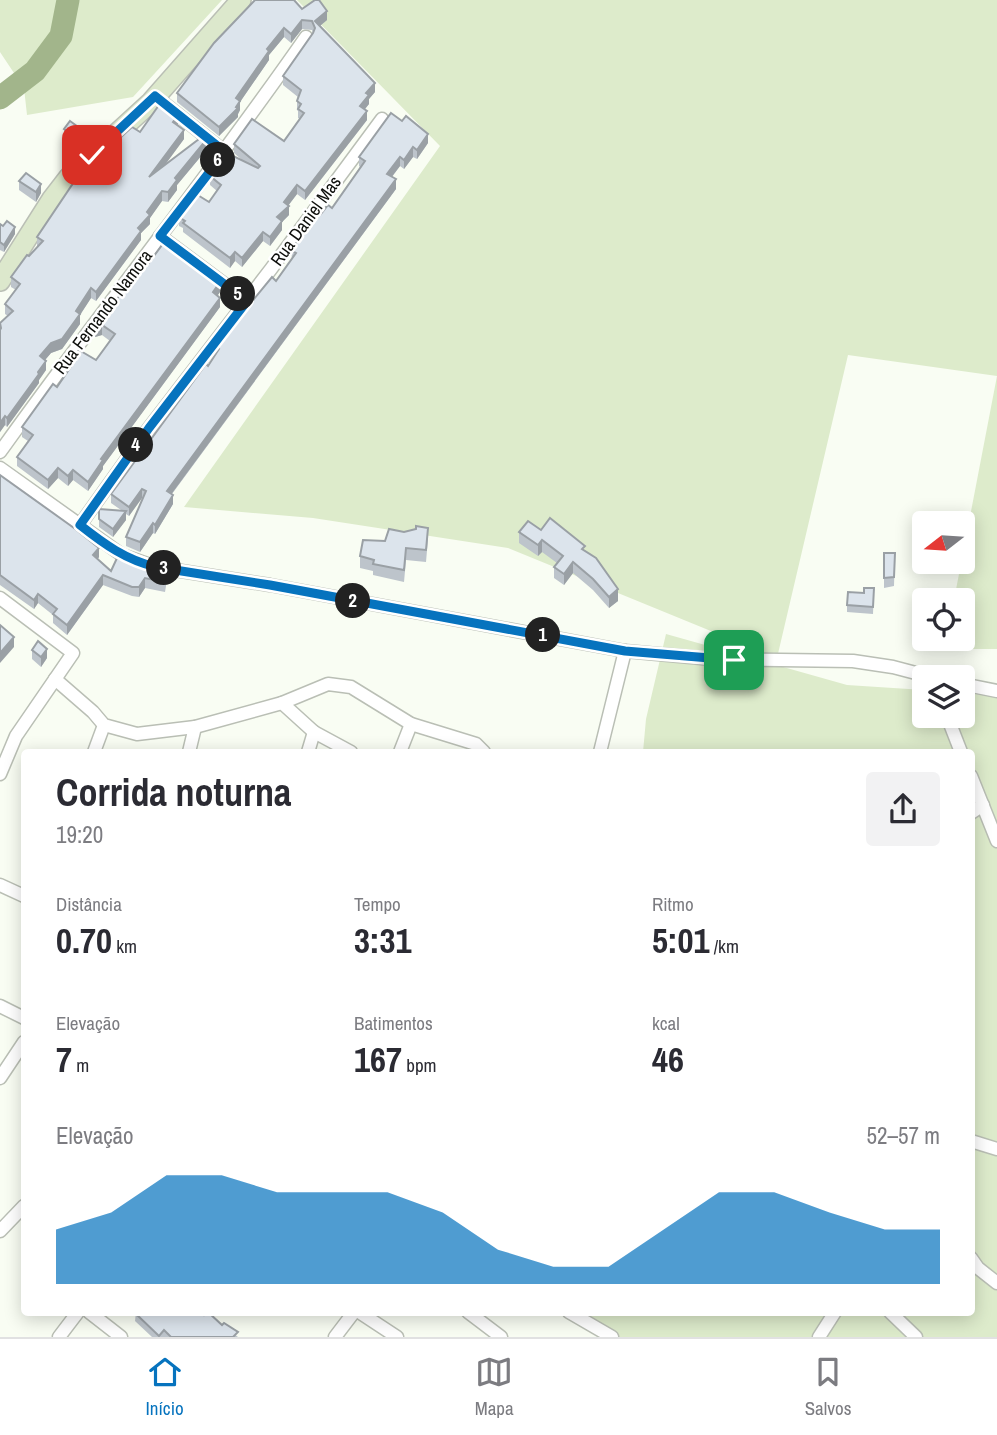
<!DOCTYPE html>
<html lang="pt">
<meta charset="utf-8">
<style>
body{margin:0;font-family:"Archivo Narrow",sans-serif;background:#f2f2f3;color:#2b2b33;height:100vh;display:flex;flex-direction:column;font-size:26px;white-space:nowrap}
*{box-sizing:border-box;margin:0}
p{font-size:23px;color:#7c7c81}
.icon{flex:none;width:38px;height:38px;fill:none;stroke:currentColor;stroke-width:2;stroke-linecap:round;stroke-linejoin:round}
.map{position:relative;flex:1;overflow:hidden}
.sheet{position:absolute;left:21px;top:749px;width:954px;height:567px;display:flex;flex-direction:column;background:#fff;border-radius:7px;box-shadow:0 4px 18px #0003}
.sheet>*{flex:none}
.needle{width:46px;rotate:253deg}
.fabs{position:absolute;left:912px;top:511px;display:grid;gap:14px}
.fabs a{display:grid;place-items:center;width:63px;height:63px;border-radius:7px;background:#fff;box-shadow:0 4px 18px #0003;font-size:35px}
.pin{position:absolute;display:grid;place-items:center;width:60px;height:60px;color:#fff;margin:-30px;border-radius:14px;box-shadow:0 4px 10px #0006}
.km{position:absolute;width:35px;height:35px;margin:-18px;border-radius:50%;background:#222;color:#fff;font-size:19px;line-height:35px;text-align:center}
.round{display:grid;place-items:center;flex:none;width:74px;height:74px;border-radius:7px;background:#f2f2f3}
.headline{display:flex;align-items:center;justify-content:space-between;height:119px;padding:0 35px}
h1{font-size:38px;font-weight:800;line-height:52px}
.stats{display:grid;grid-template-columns:repeat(3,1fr);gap:10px;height:119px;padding:7px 35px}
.stats div{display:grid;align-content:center}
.stats b{font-size:35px;font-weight:800}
.stats small{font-size:19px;font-weight:400}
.stats p{font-size:19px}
.chart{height:196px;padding:14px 35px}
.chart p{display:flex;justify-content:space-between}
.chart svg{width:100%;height:126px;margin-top:7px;fill:#0673be;opacity:.7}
.menu{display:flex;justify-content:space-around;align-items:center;height:98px;border-top:2px solid #e1e1e2;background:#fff;font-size:19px;color:#7c7c81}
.menu a{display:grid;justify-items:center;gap:4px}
.menu .current{color:#0673be}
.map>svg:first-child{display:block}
.green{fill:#ddebcb}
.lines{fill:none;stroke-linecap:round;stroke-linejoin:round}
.river{stroke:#a2b58b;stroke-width:23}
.minor-casing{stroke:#babfb5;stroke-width:15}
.secondary-casing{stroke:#babfb5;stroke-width:22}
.minor{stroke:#fff;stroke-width:12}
.secondary{stroke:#dce8cc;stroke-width:19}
.wall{fill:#bdc4cb}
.shaded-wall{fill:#9aa0a5}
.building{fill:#dce4ec;stroke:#9aa0a5;stroke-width:2}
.route-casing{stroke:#fff;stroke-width:14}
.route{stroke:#0673be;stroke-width:9}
.labels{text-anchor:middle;stroke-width:5;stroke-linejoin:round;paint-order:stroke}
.street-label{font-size:18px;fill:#0d0e0b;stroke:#fff}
</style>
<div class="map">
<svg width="997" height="1337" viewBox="0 0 997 1337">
<rect width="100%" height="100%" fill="#f9fdf3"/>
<!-- green -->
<g class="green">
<path d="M0,0H222L133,97L27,115L24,88L0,52Z"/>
<path d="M297,0H997V376L848,355L777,658L508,548L313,518L184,507L440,146Z"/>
<path d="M997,376V649H945L946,639H962V600H954Z"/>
<path d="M666,634L847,685L924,690V716H962L963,693L997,696V1337H612L569,1313L971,1312V752H643L646,719Z"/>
</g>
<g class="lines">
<!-- river -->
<path class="river" d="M0,98L35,71L61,36L68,0"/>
<!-- minor casing -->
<g class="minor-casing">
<g id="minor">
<path d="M155,96L225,152"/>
<path d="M160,236L247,301"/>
<path d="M0,452C100,312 208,178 306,37"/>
<path d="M0,468L122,555L156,567L270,585L625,651L712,659L853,661L893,667L931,677"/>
<path d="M80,525L149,428L271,269L382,119"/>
<path d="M0,598L73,653L16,736L0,774"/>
<path d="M55,679L93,712L104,725L137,734L195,727L282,703L314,732L351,752"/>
<path d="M962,684L997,691"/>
<path d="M282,703L328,684L351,687L411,724L476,744L484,752"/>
<path d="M947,716L961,752"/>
<path d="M94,752L104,725"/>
<path d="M189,752L195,727"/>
<path d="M308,752L314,732"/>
<path d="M400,752L411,724"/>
<path d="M600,752L625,651"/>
<path d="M971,776L997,841"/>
<path d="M971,813L983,805"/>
<path d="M0,885L24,896"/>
<path d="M0,1006L24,1018"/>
<path d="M0,1078L24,1042"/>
<path d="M971,1141L997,1149"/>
<path d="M0,1231L24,1206"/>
<path d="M971,1258L978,1268L997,1283"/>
<path d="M89,1312L121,1337"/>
<path d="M359,1312L397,1337"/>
<path d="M468,1312L501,1337"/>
<path d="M569,1312L612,1337"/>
<path d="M890,1312L916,1337"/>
<path d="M59,1337L78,1312"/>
<path d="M335,1337L354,1312"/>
<path d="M819,1337L835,1312"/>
</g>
</g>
<!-- secondary casing -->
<g class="secondary-casing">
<path id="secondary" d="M0,281L52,199L69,177L151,102L241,0"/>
</g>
<!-- minor -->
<use href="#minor" class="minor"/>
<!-- secondary -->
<use href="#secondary" class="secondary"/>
</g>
<!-- wall -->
<g class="wall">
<path d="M302,9L327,20L320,26L375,92L369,99V104L365,109L367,120L305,200L297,194L288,206L289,215L282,222V230L270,246L263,241L242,267L235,261L230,268L183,232V228L179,226V217L209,202L217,191L210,185V176L242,160L234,153V144L284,141L300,119L298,118V111L297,110V101L298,97L283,85V76L313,33L312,30L302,29L291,43L284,37L269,55V60L240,102V110L238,114V117L219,136L177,102V93Z"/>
<path d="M178,126L184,139L164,165L207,149L177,185V190L168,202L162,201L150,218V224L141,233V240L96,301L91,298L80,315V324L62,349L51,353L45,360L46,370L39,380V383L7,427L5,425L0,432V323L8,316L5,314V304L16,290L11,287V277L38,247L37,246V237L92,174L140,132Z"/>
<path d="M64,129L85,141L80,150L64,139Z"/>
<path d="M428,143L417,159L413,157L404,169L400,166L392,177L396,189L172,494L173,504L155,534L153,533L140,552L126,546V537L143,499L142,498L129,516L126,514V520L113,537L99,527V509L121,510L111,503V494L208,366L218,351V348L276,281L292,259L291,250L321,214L332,208L360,167L359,166V157Z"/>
<path d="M19,181L41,193L36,202L19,190Z"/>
<path d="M0,224L15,234L4,252L0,250Z"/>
<path d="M148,264L220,292L217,296L220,307L103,466V469L88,491L73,480L68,486L58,478L48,489L17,466V457L28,441L22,437V427L57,387L71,367V360H96L110,341L102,335L95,337V328Z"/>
<path d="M0,475L99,557L98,559L111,571L166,577V586L165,592L145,588L139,597L132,596L103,585L67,635L53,623V615L38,603L34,609L0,585Z"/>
<path d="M541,530L585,551L618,601L609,608L593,590L573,573L564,585L554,578V567L557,563L542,552L538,556L519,543V532Z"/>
<path d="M428,539L426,562L406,560L404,582L373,575V571L360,568V556L385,541Z"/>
<path d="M884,553H895L894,586L884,588Z"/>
<path d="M874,588L873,614L847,612V605L864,593Z"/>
<path d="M32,650L47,658L41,667L32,659Z"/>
<path d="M136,1312L204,1315L222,1325L238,1337H152L135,1321Z"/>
</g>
<!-- shaded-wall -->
<g class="shaded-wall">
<path d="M327,11V20L315,30V21Z"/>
<path d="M302,20V29L291,43V34Z"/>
<path d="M284,28V37L269,55V60L240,102V110L238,114V117L219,136V127L267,49Z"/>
<path d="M375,83V92L369,99V104L360,115V106L366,93Z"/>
<path d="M367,111V120L305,200V191Z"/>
<path d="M178,116V125L173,122Z"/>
<path d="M184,130V139L149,187V177Z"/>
<path d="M85,132V141L80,150V140Z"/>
<path d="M428,134V143L417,159V150Z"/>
<path d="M207,139V149L177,185V190L168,202V192L175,178Z"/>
<path d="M413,147V157L404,169V160Z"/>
<path d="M400,157V166L387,183V174Z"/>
<path d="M396,179V189L167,500V491Z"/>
<path d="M41,184V193L36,202V192Z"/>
<path d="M297,185V194L284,211V202Z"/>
<path d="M162,191V201L150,218V224L141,233V240L96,301V292L147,212Z"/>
<path d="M289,206V215L282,222V230L270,246V237L277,217Z"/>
<path d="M15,227V234L4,252V245Z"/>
<path d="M263,232V241L242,267V258Z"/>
<path d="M235,252V261L230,268V258Z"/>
<path d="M220,282V292L213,302V292Z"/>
<path d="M91,288V298L80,315V324L62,349L51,353L40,366V356L76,311Z"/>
<path d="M220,298V307L103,466V469L88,491V482L101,459Z"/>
<path d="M102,325V335L95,337V328Z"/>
<path d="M46,361V370L39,380V383L7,427V418Z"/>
<path d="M5,416V425L0,432V423Z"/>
<path d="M58,468V478L48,489V480Z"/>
<path d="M73,470V480L68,486V476Z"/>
<path d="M142,489V498L129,516V507Z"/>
<path d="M173,495V504L155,534V525Z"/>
<path d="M126,511V520L113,537V529Z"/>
<path d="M153,523V533L140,552V542Z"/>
<path d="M542,540V552L538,556V545Z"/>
<path d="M99,548V557L93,565V555Z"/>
<path d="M573,562V573L564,585V574Z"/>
<path d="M103,575V585L67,635V625Z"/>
<path d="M145,578V588L139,597V587Z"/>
<path d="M618,589V601L609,608V597Z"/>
<path d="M38,594V603L34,609V600Z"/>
<path d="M14,637V647L0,663V653Z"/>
<path d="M47,649V658L41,667V657Z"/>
</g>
<!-- building -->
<g class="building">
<path d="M255,0H294L302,9L315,0H319L327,11L315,21L375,83L366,93L369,95L360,106L367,111L305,191L297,185L284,202L289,206L277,217L282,221L270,237L263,232L242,258L235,252L230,258L183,223L185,221L179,217L196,194L209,202L221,185L210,176L227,153L258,168L260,166L234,144L252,119L284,141L304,113L298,109L301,104L297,101L301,90L283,76L313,33L315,28L312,21L302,20L291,34L284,28L267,49L269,51L236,98L240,101L236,107L238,108L219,127L177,93L214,43Z"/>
<path d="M159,105L166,109L167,108L178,116L173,122L184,130L149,177L203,136L207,139L175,178L177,180L168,192L162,191L147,212L150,215L138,228L141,231L96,292L91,288L76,311L80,314L62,339L51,343L40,356L46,361L38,372L39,374L7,418L5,416L0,423V330L1,328L0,323L13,311L5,304L20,284L11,277L27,255L29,256L43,241L37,237L78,176L85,170L92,174L110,147L132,127L140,132Z"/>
<path d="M391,113L402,121L406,116L428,134L417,150L413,147L404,160L400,157L387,174L396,179L167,491L173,495L155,525L153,523L140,542L126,537L146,491L142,489L129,507L111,494L206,364L208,366L219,349L218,348L245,310L272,277L276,281L296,253L291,250L318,212L321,214L328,205L332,208L365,161L359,157Z"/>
<path d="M70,121L85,132L80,140L64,129Z"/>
<path d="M26,173L41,184L36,192L19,181Z"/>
<path d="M7,221L15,227L4,245L0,242V224L3,226Z"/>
<path d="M165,241L220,282L213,292L220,298L101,459L103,460L88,482L73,470L68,476L58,468L48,480L17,457L33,435L22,427L53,384L57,387L74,362L71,360L79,350L96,360L115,334L102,325L95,328L145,262L148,264Z"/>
<path d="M0,475L74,528L99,548L93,555L111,571L117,558L166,577L165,582L145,578L139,587H132L103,575L67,625L53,614L57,609L38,594L34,600L0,575Z"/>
<path d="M99,509L126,511L113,529L99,519Z"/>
<path d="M550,518L585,546L582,549L596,558L618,589L609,597L593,579L573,562L564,574L554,567L563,556L542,540L538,545L519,532L528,521L541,530Z"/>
<path d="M416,526L428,528L426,550L406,548L404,570L373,564L374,560L360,556L363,540L385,541L389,529L404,532L416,529Z"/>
<path d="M884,553H895L894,577L884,578Z"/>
<path d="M864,588H874L873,607L847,605L848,592L864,593Z"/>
<path d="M0,625L14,637L0,653Z"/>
<path d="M38,641L47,649L41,657L32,650Z"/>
<path d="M201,1312L204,1315L207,1312H208L222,1325L224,1323L238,1332L233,1337H171L164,1330L159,1336L135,1313Z"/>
</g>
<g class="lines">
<!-- route casing -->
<g class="route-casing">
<path id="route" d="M92,155L155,96L225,152L160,236L247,301L149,428L80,525C104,544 126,560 156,567L270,585L625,651L734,660"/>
</g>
<!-- route -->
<use href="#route" class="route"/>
</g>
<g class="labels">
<!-- street labels -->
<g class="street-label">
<text transform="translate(306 221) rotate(-54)" y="6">Rua Daniel Mas</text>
<text transform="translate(103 312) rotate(-53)" y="6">Rua Fernando Namora</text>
</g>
</g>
</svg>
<div class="fabs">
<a><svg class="needle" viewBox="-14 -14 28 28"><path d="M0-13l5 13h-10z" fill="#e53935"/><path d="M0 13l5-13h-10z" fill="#7c7c81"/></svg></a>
<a><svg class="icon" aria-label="locate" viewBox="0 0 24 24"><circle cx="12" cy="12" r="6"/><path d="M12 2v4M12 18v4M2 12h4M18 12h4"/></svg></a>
<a><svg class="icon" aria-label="layers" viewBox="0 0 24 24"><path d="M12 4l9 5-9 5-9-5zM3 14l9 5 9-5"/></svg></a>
</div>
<div class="pin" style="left:734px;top:660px;background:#1e9e55"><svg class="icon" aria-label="arrive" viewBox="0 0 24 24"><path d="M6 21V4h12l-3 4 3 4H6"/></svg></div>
<div class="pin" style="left:92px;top:155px;background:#d93025"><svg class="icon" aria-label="check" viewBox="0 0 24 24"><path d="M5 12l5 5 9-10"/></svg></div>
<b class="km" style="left:543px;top:635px">1</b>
<b class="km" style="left:353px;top:601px">2</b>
<b class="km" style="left:164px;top:568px">3</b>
<b class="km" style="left:136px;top:445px">4</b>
<b class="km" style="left:238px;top:294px">5</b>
<b class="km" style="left:218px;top:160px">6</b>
<section class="sheet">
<div class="headline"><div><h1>Corrida noturna</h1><p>19:20</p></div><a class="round"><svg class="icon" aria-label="share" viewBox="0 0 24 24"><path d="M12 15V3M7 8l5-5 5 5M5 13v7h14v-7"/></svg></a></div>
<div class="stats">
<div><p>Distância</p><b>0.70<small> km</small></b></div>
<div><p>Tempo</p><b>3:31</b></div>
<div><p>Ritmo</p><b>5:01<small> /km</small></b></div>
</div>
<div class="stats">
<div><p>Elevação</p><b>7<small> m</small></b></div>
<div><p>Batimentos</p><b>167<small> bpm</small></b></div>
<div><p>kcal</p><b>46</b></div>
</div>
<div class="chart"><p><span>Elevação</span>52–57 m</p>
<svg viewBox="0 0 160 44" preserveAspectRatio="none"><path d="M0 44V25L10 19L20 6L30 6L40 12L50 12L60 12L70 19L80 32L90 38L100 38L110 25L120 12L130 12L140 19L150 25L160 25V44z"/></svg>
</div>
</section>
</div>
<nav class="menu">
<a class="current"><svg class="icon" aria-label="home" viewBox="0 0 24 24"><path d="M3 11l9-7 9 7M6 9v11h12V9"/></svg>Início</a>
<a><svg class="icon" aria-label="map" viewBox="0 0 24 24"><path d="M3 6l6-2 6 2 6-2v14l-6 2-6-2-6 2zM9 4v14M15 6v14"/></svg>Mapa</a>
<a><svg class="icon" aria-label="saved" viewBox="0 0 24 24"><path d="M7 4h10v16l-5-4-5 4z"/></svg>Salvos</a>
</nav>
